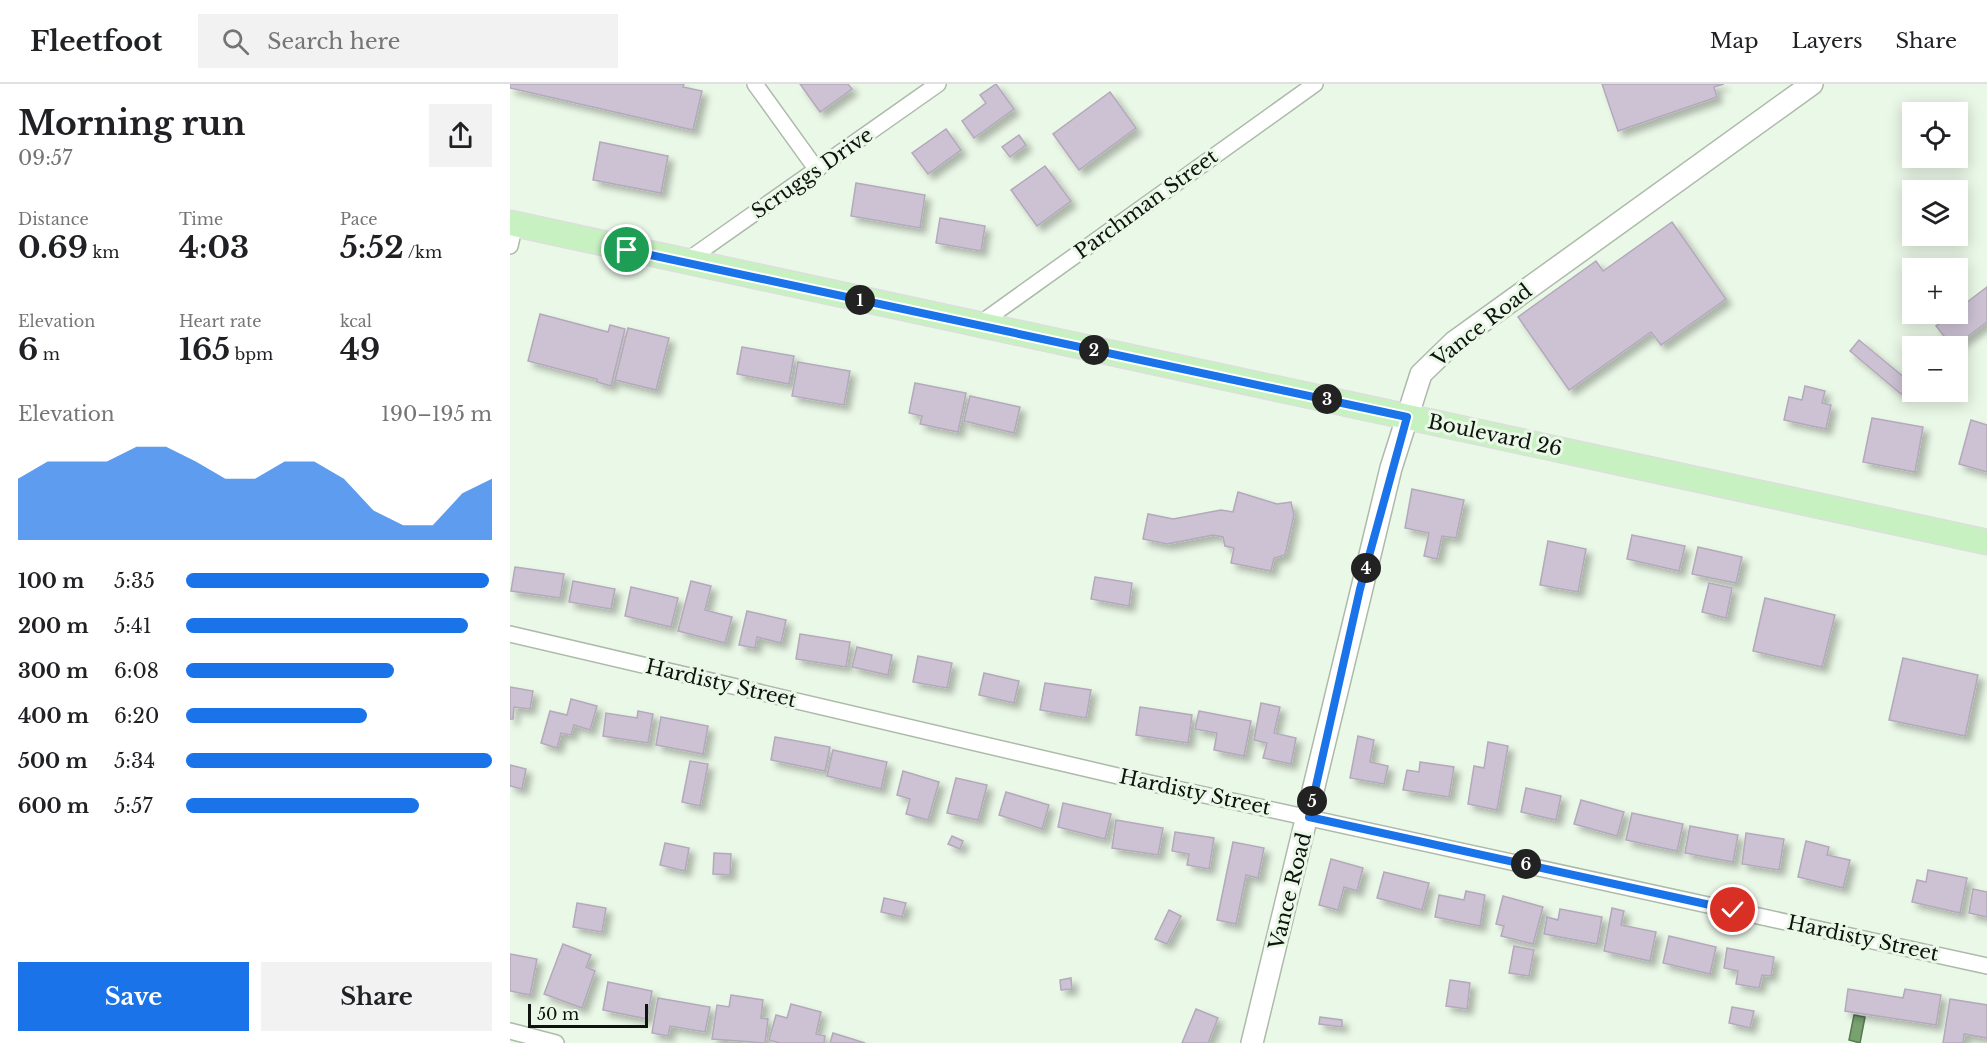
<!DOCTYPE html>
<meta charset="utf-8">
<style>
body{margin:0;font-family:"Libre Baskerville",serif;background:#f2f2f2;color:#202124;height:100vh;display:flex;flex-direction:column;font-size:22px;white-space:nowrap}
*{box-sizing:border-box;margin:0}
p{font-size:20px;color:#757577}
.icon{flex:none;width:33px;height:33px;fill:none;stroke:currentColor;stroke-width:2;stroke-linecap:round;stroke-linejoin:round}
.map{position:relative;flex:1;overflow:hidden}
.sheet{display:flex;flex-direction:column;background:#fff;width:510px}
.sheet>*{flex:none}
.buttons{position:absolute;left:1392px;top:18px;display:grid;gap:12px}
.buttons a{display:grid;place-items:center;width:66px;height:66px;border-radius:0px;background:#fff;box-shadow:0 3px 15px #0003;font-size:30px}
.scale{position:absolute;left:18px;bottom:15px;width:120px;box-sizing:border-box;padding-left:6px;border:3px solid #0e130d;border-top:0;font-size:16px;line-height:21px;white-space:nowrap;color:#0e130d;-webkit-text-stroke:4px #eaf8e7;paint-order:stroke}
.pin{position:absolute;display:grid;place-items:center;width:51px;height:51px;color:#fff;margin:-26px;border:3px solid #fff;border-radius:50%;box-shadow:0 2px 6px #0007}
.km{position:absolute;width:30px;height:30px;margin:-15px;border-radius:50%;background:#222;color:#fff;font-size:16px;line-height:30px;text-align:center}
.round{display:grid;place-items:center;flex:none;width:63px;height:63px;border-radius:0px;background:#f2f2f2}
.headline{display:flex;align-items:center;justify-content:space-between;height:102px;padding:0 18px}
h1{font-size:33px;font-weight:700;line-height:45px}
.figures{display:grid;grid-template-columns:repeat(3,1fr);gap:9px;height:102px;padding:6px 18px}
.figures div{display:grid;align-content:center}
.figures b{font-size:30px;font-weight:700}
.figures small{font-size:16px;font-weight:400}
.figures p{font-size:16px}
.chart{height:168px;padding:12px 18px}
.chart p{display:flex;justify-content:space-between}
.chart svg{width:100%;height:108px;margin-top:6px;fill:#1a73e8;opacity:.7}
.button{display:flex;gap:12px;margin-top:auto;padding:12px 18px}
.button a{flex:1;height:69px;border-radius:0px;background:#1a73e8;color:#fff;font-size:24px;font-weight:700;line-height:69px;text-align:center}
.button a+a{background:#f2f2f2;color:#202124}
ul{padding:0 18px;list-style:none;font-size:20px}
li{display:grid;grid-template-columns:96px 72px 1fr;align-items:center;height:45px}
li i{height:15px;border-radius:8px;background:#1a73e8}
header{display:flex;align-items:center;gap:36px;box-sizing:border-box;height:84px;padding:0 30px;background:#fff;border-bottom:2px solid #e0e0e0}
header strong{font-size:28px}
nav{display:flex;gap:33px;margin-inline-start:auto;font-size:21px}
.search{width:420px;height:54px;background:#f2f2f2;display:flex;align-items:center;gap:15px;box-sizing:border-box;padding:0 21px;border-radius:0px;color:#757577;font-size:22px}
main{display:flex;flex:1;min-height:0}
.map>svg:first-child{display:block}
.water{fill:#77a270;stroke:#587752;stroke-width:1.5}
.building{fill:#ccc2d4;stroke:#b3a9bb;stroke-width:1.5;filter:url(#shadow)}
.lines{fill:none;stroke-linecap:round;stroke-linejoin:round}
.street-casing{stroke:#adbaaa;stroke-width:18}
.secondary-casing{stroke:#adbaaa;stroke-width:24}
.primary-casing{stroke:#dddedd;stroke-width:27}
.street{stroke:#fff;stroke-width:15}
.secondary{stroke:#fff;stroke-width:21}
.primary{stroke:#c8f1c2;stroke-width:24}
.route-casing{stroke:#fff;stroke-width:12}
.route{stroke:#1a73e8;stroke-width:8}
.labels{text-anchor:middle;stroke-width:6;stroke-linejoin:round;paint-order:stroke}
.street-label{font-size:20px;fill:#0e130d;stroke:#eaf8e7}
</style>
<header>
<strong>Fleetfoot</strong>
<div class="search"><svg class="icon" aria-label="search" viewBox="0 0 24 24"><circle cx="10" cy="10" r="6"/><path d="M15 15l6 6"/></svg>Search here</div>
<nav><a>Map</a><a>Layers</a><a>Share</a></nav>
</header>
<main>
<section class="sheet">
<div class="headline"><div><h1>Morning run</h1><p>09:57</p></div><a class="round"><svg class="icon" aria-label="share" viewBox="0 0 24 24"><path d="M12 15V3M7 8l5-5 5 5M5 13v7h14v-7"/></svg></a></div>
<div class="figures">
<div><p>Distance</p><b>0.69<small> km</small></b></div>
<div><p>Time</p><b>4:03</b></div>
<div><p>Pace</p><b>5:52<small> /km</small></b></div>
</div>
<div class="figures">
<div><p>Elevation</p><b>6<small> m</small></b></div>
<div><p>Heart rate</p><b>165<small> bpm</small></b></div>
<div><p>kcal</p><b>49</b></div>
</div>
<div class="chart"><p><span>Elevation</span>190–195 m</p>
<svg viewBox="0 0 160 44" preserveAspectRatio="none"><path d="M0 44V19L10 12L20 12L30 12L40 6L50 6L60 12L70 19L80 19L90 12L100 12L110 19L120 32L130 38L140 38L150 25L160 19V44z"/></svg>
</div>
<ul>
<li><b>100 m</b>5:35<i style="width:99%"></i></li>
<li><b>200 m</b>5:41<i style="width:92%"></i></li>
<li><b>300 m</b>6:08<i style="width:68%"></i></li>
<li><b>400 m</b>6:20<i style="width:59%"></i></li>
<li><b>500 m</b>5:34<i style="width:100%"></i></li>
<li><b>600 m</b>5:57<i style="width:76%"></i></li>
</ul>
<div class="button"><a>Save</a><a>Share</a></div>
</section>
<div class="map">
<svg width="1477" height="959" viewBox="0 0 1477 959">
<defs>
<filter id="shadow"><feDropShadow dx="5.5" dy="5.5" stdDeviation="3" flood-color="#0004"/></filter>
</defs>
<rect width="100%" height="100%" fill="#eaf8e7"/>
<!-- water -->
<path class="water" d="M1344,931L1355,933L1350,959L1339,956Z"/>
<!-- building -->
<g class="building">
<path d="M0,0H174L173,3L192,7L183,46L0,4Z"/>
<path d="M290,0H338L342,5L310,28Z"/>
<path d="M486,0L504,25L464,54L452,37L476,19L470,11Z"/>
<path d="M1092,0H1214L1204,3L1207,13L1108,47Z"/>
<path d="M600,8L626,44L569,86L543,50Z"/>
<path d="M436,45L451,66L418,90L402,69Z"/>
<path d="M509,51L516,61L500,73L492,63Z"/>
<path d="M90,58L158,72L151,109L83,96Z"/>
<path d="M535,82L561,117L527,142L501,106Z"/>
<path d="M346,99L415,111L410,144L341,132Z"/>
<path d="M430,134L475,142L471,167L426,159Z"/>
<path d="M1162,138L1216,215L1151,261L1141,248L1059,306L1008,233L1086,177L1093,187Z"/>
<path d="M1477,203V238L1445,262H1442L1426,242L1442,230H1448V225Z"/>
<path d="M30,230L98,248L100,241L115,245L101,302L87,298V295L18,277Z"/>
<path d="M118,244L159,254L146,306L105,296Z"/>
<path d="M1349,256L1401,299L1391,310L1340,267Z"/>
<path d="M232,263L284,272L279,300L227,290Z"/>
<path d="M288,278L340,287L334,321L282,312Z"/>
<path d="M405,299L456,309L448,348L410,340L412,332L399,329Z"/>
<path d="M1295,302L1315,307L1312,319L1321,321L1316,345L1274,336L1279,313L1292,316Z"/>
<path d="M460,312L510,323L504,349L454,337Z"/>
<path d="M1362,334L1413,343L1405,388L1353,378Z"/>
<path d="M1461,336L1477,341V388L1449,380Z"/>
<path d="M902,405L954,416L946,454L932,452L927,475L914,472L919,449L895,444Z"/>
<path d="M728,408L767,420L781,418L784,431L775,471L764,474L761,487L721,479L724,464L715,462L713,453L703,451L657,460L633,455L638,430L663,435L711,426L723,428Z"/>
<path d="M1122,451L1175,462L1169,487L1117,475Z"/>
<path d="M1038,457L1076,465L1068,508L1030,501Z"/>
<path d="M1188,463L1232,473L1226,499L1182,490Z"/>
<path d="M5,483L54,490L50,514L1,507Z"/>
<path d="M585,493L622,499L619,522L581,515Z"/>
<path d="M63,497L105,505L101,525L59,518Z"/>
<path d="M181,497L201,502L195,526L222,533L215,559L168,547Z"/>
<path d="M1199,499L1222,504L1216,534L1192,528Z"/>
<path d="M121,503L168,514L161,543L115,532Z"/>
<path d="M1255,514L1325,531L1312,583L1243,567Z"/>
<path d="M237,527L276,536L271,559L247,553L245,564L229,561Z"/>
<path d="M290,550L340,558L336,583L286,575Z"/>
<path d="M347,563L382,571L378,591L342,583Z"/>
<path d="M408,572L442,579L437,604L403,598Z"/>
<path d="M1393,574L1468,591L1455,652L1379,636Z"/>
<path d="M474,589L509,597L504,619L469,611Z"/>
<path d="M535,599L581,606L576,634L530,626Z"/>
<path d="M0,603L23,607L20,625L4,623L3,635H0Z"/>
<path d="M61,615L87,622L80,646L64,641L61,651L51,649L47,664L31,659L40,627L57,631Z"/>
<path d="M751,619L770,623L764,649L786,654L781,680L753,674L757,659L744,656Z"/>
<path d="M630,623L682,631L678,659L626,651Z"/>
<path d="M128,627L143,630L138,659L93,652L96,629L127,634Z"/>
<path d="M689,627L741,637L734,672L704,666L707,649L685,645Z"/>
<path d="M151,633L198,642L193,670L146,661Z"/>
<path d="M848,652L864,656L860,678L878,682L874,700L840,694Z"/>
<path d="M265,653L320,663L315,687L261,676Z"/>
<path d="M978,658L998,662L987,726L958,720L964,682L974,684Z"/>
<path d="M323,666L377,678L371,705L317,692Z"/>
<path d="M180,677L198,680L190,722L172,718Z"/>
<path d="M910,678L944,683L939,713L893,706L897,686L909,688Z"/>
<path d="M0,681L16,685L12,705L0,702Z"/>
<path d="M393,687L429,698L418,736L396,730L400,715L387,711Z"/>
<path d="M446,694L477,701L468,736L437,729Z"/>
<path d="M1016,704L1051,712L1046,736L1011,728Z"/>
<path d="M496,708L539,721L532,745L489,731Z"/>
<path d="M1071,716L1114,728L1107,752L1064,740Z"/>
<path d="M553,719L601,730L595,755L548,743Z"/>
<path d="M1122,729L1173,740L1167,767L1116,756Z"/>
<path d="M606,736L653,744L648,771L602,764Z"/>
<path d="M1180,742L1228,751L1223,778L1175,769Z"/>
<path d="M665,748L704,754L699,785L677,781L679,770L662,767Z"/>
<path d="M1236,749L1274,755L1269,786L1232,780Z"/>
<path d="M442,752L453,757L450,765L438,760Z"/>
<path d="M1296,757L1319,763L1317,771L1340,776L1333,804L1288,793Z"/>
<path d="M723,758L754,764L748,794L736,791L726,840L707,836Z"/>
<path d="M155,759L179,764L175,787L150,781Z"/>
<path d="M204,769L221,770L220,791L203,790Z"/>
<path d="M821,775L853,784L847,807L834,803L828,826L809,821Z"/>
<path d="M1418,786L1457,794L1450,829L1402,818L1407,796L1416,798Z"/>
<path d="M874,788L919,799L912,826L867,814Z"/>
<path d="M1463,805L1477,808V833L1459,829Z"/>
<path d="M956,807L975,811L970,842L925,833L929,811L954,816Z"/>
<path d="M993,812L1033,823L1023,860L991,852L994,842L986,840Z"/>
<path d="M374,814L396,819L392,833L371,828Z"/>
<path d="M67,819L96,824L92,848L63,843Z"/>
<path d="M1102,824L1114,827L1111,841L1146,848L1140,877L1094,867Z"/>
<path d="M1050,825L1092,833L1087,860L1034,850L1037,833L1048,836Z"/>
<path d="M659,826L671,832L657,860L645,855Z"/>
<path d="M1159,852L1206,863L1200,890L1153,879Z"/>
<path d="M53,860L81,871L76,883L85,887L72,924L34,910Z"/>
<path d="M1004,862L1024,866L1019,892L999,889Z"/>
<path d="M1217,864L1264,873L1261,892L1252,891L1249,904L1226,900L1228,887L1214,884Z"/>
<path d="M0,870L27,875L20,911L0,907Z"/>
<path d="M561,894L562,905L551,906L550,896Z"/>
<path d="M940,896L960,899L957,925L936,922Z"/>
<path d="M98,898L142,907L137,935L93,926Z"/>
<path d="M1338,905L1393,914L1395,905L1431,911L1426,941L1335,927Z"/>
<path d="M221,911L253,916L251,934L258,935L255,959L202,955L207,921L219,923Z"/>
<path d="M148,914L200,923L195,948L160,942L158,952L142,949Z"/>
<path d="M1440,915L1477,921V954L1454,950L1453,959H1433Z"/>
<path d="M281,920L311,928L306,950L315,952L314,959H270L259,956L266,931L277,934Z"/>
<path d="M1222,923L1244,927L1240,944L1219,939Z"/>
<path d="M686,925L708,934L698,959H672Z"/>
<path d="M810,933L832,936V943L809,940Z"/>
<path d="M323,949L355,959H320Z"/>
</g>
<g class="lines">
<!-- street casing -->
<g class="street-casing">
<g id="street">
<path d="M245,0L307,86"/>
<path d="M0,162L5,140"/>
<path d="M175,178L428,0"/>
<path d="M468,241L805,0"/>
<path d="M0,550L612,693L1477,882"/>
<path d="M0,947L46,959"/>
</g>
</g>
<!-- secondary casing -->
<g class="secondary-casing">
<path id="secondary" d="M742,959L881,384L911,290L944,258L1302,0"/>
</g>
<!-- primary casing -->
<g class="primary-casing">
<path id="primary" d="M0,139L1477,458"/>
</g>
<!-- street -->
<use href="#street" class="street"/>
<!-- secondary -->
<use href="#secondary" class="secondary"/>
<!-- primary -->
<use href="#primary" class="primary"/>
</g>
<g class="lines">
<!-- route casing -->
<g class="route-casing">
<path id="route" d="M117,166L897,333L850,505L799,733L1223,826"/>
</g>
<!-- route -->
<use href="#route" class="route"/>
</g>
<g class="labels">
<!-- street labels -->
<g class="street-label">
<text transform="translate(302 89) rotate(-35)" y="7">Scruggs Drive</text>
<text transform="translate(636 120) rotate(-36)" y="7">Parchman Street</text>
<text transform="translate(972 241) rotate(-38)" y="7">Vance Road</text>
<text transform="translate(985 351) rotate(12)" y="7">Boulevard 26</text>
<text transform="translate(211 599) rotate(13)" y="7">Hardisty Street</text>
<text transform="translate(685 708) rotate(12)" y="7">Hardisty Street</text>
<text transform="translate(780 807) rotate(-76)" y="7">Vance Road</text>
<text transform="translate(1353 854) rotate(12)" y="7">Hardisty Street</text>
</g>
</g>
</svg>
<div class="buttons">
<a><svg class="icon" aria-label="locate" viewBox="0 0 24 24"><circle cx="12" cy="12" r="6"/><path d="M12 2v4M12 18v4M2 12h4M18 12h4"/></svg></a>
<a><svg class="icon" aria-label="layers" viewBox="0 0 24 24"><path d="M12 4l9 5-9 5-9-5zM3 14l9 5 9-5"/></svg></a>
<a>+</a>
<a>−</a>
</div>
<div class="scale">50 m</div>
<div class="pin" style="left:117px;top:166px;background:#1e9e55"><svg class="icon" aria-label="arrive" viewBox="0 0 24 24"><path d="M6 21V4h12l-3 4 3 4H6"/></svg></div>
<div class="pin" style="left:1223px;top:826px;background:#d93025"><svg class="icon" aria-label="check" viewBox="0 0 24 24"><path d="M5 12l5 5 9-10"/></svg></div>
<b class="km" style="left:350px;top:216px">1</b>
<b class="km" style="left:584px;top:266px">2</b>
<b class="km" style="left:817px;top:315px">3</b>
<b class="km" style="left:856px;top:484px">4</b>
<b class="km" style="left:802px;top:717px">5</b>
<b class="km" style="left:1016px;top:780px">6</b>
</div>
</main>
